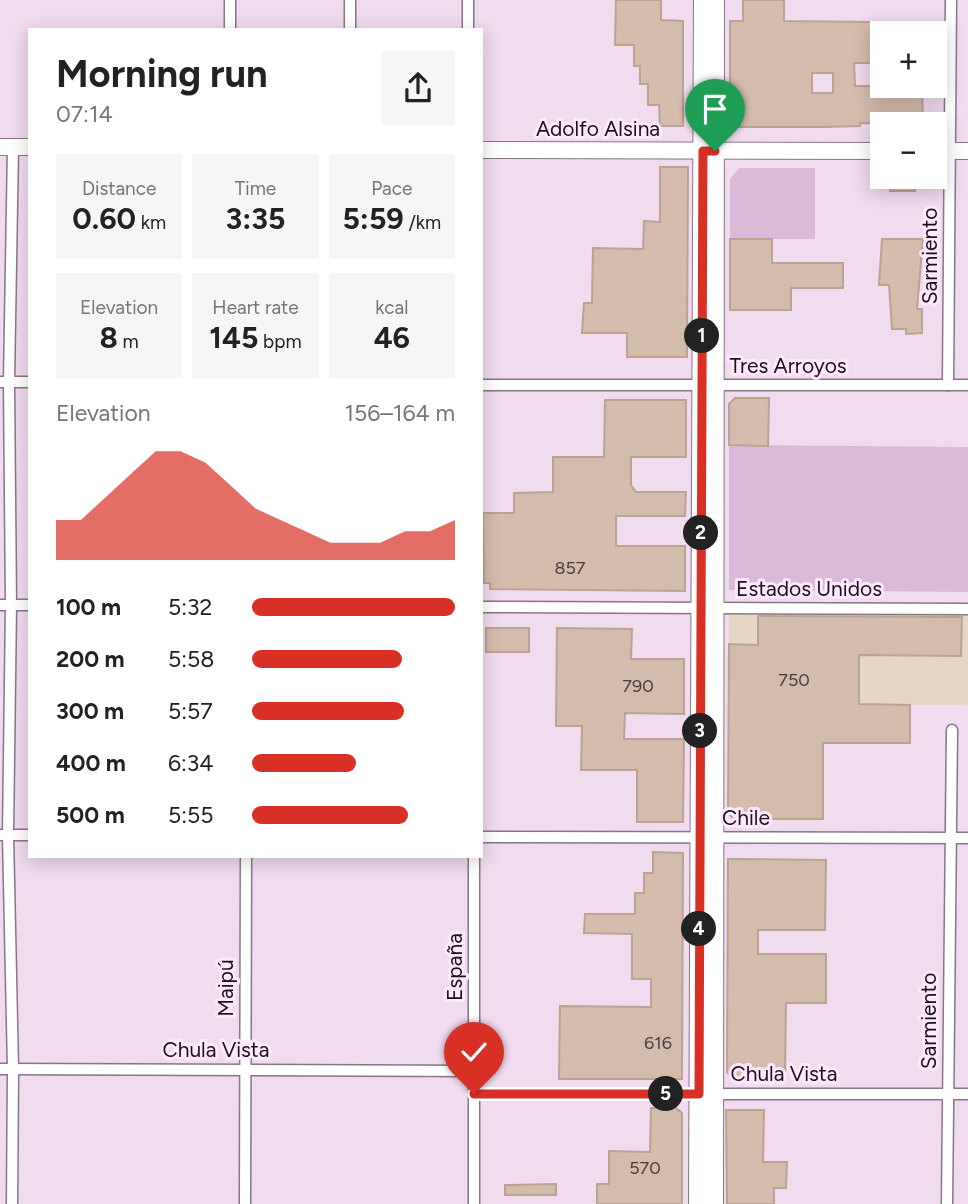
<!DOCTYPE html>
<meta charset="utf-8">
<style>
body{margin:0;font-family:Figtree,sans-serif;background:#f6f6f6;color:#222;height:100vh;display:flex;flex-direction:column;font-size:26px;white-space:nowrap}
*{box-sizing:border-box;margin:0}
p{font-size:23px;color:#767676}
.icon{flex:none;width:38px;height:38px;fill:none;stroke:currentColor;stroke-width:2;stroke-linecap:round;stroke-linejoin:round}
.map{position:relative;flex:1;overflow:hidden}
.details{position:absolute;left:28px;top:28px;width:455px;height:830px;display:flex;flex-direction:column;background:#fff;border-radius:0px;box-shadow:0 4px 18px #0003}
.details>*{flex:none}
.fabs{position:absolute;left:870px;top:21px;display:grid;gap:14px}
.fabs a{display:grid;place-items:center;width:77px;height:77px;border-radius:0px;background:#fff;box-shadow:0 4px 18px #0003;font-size:35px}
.pin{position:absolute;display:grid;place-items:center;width:60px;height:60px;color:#fff;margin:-72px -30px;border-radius:50% 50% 50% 0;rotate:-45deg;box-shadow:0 0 7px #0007}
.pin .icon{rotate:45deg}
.km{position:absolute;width:35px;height:35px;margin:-18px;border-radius:50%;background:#222;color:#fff;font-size:19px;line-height:35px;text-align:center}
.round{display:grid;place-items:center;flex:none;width:74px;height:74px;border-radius:0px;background:#f6f6f6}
.overview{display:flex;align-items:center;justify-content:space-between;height:119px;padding:0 28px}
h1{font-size:38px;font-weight:700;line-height:52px}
.metrics{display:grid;grid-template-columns:repeat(3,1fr);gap:10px;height:119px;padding:7px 28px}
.metrics div{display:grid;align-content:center;border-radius:0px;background:#f6f6f6;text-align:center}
.metrics b{font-size:30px;font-weight:700}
.metrics small{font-size:19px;font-weight:400}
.metrics p{font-size:19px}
.chart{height:196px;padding:14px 28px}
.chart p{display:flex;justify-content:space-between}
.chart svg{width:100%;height:126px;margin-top:7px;fill:#d93025;opacity:.7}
ul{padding:0 28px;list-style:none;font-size:23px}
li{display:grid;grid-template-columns:112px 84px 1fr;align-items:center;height:52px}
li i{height:18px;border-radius:9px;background:#d93025}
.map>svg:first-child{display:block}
.education{fill:#e5d7c4}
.green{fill:#dbb9d8}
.building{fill:#d5bbac;stroke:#bba293;stroke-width:2;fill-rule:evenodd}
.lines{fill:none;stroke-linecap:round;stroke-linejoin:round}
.street-casing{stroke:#897587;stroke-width:13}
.secondary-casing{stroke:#897587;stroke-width:18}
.primary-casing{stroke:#897587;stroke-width:20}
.street{stroke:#fff;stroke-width:10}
.secondary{stroke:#fff;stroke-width:16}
.primary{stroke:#fff;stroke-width:18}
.route-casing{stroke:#fff;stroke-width:14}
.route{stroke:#d93025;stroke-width:9}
.labels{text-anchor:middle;stroke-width:6;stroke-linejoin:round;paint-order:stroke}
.number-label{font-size:18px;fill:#493c3e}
.street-label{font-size:21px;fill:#1a1219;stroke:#fee8fc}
</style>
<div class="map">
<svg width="968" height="1204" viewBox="0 0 968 1204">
<rect width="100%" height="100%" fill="#f1dbef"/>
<!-- education -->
<path class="education" d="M729,614L968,615V705L729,704Z"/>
<!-- green -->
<g class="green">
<path d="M739,168H815V239H730V179Z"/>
<path d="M729,445L968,447V592L729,590Z"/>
</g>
<!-- building -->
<g class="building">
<path d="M616,0H661V20L683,21V126H660L659,105H648V84H640V66H634V45H615Z"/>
<path d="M743,0H784V21L872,22L873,30H882V44H873L874,63H854L855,86H922L923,124L860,123V126L824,127H738L730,119V21H743ZM812,73H833V93H812Z"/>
<path d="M660,167H688L687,357H627V333H582L584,303H592L593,248L643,249L644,221L660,222Z"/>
<path d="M891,177L915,178V191H890Z"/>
<path d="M730,239H772V263H843V288H791V310H730Z"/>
<path d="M882,239H923L917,309H922V333L906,334V329H892L889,285H879Z"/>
<path d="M735,398H769L768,446L729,445V404Z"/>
<path d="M605,400H686V457H631V485L636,492H686L685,516H616V546H685V591L490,589V583H484L483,513H514V493L553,492V457H604Z"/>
<path d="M758,616L962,617L961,656L859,655V704L910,705V743H823V819H734L728,813L729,644L758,645Z"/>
<rect x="486" y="628" width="43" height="24"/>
<path d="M557,628L632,629L631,659H684V714L625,713L624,739H684L683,822H637V770H581L582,726H556Z"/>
<path d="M653,852L683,853L682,1079H559L560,1006L651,1007V979H632V934L584,933L585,914H635V893H644V873H653Z"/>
<path d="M728,859L826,860L825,930H758V954H826V1003H786L785,1077H731L727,1072Z"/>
<path d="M651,1108H676L682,1113V1204H597V1184H609V1151L650,1152Z"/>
<path d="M726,1110H764L763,1162H787L786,1188H774V1204H727Z"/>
<path d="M556,1184V1195H505V1185Z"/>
</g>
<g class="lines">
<!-- street casing -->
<g class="street-casing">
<g id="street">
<path d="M468,0V30"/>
<path d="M230,30V0"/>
<path d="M350,30V0"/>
<path d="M0,382H30"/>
<path d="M481,385H968"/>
<path d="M948,385L951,0"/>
<path d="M0,605H30"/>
<path d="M481,607L968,609"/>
<path d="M0,835H30"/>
<path d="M481,837L968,838"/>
<path d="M0,1069L475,1071"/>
<path d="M474,1094H968"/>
<path d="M12,1204L13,1069L8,835L11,605L9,382L13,147"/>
<path d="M245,1204L246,856"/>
<path d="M474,1204V856"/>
<path d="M947,1204L952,730"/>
</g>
</g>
<!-- secondary casing -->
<g class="secondary-casing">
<g id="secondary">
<path d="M0,147H30"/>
<path d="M481,150L882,151"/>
<path d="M934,151H968"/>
</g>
</g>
<!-- primary casing -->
<g class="primary-casing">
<g id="primary">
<path d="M698,1204L703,0"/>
<path d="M714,1204L715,0"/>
</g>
</g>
<!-- street -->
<use href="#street" class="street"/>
<!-- secondary -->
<use href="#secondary" class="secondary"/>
<!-- primary -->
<use href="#primary" class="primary"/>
</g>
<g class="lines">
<!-- route casing -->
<g class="route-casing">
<path id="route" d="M474,1094H699L703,151H715"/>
</g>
<!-- route -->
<use href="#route" class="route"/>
</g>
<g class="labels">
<!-- number labels -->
<g class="number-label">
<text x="570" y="574">857</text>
<text x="794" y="686">750</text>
<text x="638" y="692">790</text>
<text x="658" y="1049">616</text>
<text x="645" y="1174">570</text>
</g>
<!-- street labels -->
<g class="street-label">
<text x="598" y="136">Adolfo Alsina</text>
<text transform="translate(930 256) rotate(-90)" y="7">Sarmiento</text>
<text x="788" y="373">Tres Arroyos</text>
<text x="809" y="596">Estados Unidos</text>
<text x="746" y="825">Chile</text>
<text transform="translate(455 967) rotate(-90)" y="7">España</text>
<text transform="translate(226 988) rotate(-90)" y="7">Maipú</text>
<text transform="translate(929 1021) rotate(-90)" y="7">Sarmiento</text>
<text x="216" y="1057">Chula Vista</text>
<text x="784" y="1081">Chula Vista</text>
</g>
</g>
</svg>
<div class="fabs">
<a>+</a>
<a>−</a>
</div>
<div class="pin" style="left:715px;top:151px;background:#1e9e55"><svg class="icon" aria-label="arrive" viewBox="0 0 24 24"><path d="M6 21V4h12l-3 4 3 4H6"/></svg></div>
<div class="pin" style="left:474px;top:1094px;background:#d93025"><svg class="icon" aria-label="check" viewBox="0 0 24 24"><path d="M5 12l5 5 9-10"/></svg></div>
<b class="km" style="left:702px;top:336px">1</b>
<b class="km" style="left:701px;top:533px">2</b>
<b class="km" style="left:700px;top:731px">3</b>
<b class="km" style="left:699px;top:929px">4</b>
<b class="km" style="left:666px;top:1094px">5</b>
<section class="details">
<div class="overview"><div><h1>Morning run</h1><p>07:14</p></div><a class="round"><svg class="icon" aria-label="share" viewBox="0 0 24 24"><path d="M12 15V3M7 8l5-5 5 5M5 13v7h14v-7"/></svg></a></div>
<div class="metrics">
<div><p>Distance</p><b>0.60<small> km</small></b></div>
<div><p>Time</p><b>3:35</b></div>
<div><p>Pace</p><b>5:59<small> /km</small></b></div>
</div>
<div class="metrics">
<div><p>Elevation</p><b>8<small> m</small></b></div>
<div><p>Heart rate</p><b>145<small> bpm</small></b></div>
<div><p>kcal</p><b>46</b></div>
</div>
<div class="chart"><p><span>Elevation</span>156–164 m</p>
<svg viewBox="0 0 160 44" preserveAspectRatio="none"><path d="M0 44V30L10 30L20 22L30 14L40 6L50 6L60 10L70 18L80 26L90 30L100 34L110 38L120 38L130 38L140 34L150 34L160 30V44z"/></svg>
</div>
<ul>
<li><b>100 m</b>5:32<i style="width:100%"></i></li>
<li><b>200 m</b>5:58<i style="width:74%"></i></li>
<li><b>300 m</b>5:57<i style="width:75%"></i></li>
<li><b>400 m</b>6:34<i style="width:51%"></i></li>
<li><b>500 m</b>5:55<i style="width:77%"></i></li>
</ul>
</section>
</div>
